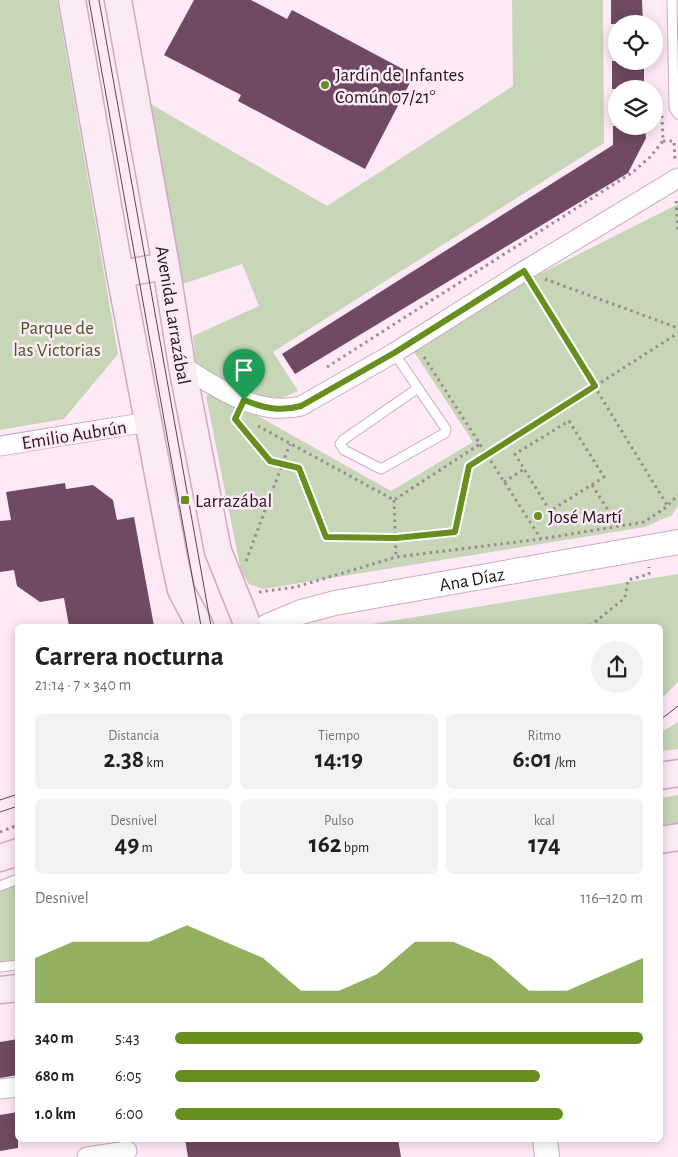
<!DOCTYPE html>
<html lang="es">
<meta charset="utf-8">
<style>
body{margin:0;font-family:"Alegreya Sans",sans-serif;background:#f2f2f2;color:#202124;height:100vh;display:flex;flex-direction:column;font-size:19px;white-space:nowrap}
*{box-sizing:border-box;margin:0}
p{font-size:16px;color:#757577}
.icon{flex:none;width:28px;height:28px;fill:none;stroke:currentColor;stroke-width:2;stroke-linecap:round;stroke-linejoin:round}
.map{position:relative;flex:1;overflow:hidden}
.sheet{position:absolute;left:15px;top:624px;width:648px;height:518px;display:flex;flex-direction:column;background:#fff;border-radius:8px;box-shadow:0 2px 12px #0003}
.sheet>*{flex:none}
.tools{position:absolute;left:608px;top:15px;display:grid;gap:10px}
.tools a{display:grid;place-items:center;width:55px;height:55px;border-radius:50%;background:#fff;box-shadow:0 2px 12px #0003;font-size:25px}
.pin{position:absolute;display:grid;place-items:center;width:42px;height:42px;color:#fff;margin:-51px -21px;border-radius:50% 50% 50% 0;rotate:-45deg;box-shadow:0 0 5px #0007}
.pin .icon{rotate:45deg}
.round{display:grid;place-items:center;flex:none;width:52px;height:52px;border-radius:26px;background:#f2f2f2}
.summary{display:flex;align-items:center;justify-content:space-between;height:85px;padding:0 20px}
h1{font-size:28px;font-weight:600;line-height:38px}
.figures{display:grid;grid-template-columns:repeat(3,1fr);gap:8px;height:85px;padding:5px 20px}
.figures div{display:grid;align-content:center;border-radius:8px;background:#f2f2f2;text-align:center}
.figures b{font-size:25px;font-weight:600}
.figures small{font-size:14px;font-weight:400}
.figures p{font-size:14px}
.chart{height:140px;padding:10px 20px}
.chart p{display:flex;justify-content:space-between}
.chart svg{width:100%;height:90px;margin-top:5px;fill:#668f1e;opacity:.7}
ul{padding:0 20px;list-style:none;font-size:16px}
li{display:grid;grid-template-columns:80px 60px 1fr;align-items:center;height:38px}
li i{height:12px;border-radius:6px;background:#668f1e}
.map>svg:first-child{display:block}
.green{fill:#c7d6b7}
.building{fill:#6f4a62}
.lines{fill:none;stroke-linecap:round;stroke-linejoin:round}
.service-casing{stroke:#cdabc0;stroke-width:11}
.minor-casing{stroke:#cdabc0;stroke-width:21}
.tertiary-casing{stroke:#cdabc0;stroke-width:26}
.secondary-casing{stroke:#cdabc0;stroke-width:29}
.path{stroke:#9b8a94;stroke-width:3;stroke-dasharray:2.5 4;stroke-linecap:butt}
.service{stroke:#fff;stroke-width:9}
.minor{stroke:#fff;stroke-width:19}
.tertiary{stroke:#fff;stroke-width:24}
.secondary{stroke:#fceaf5;stroke-width:26}
.tram{stroke:#574852;stroke-width:1}
.route-casing{stroke:#fff;stroke-width:10}
.route{stroke:#668f1e;stroke-width:6}
.poi-dot{fill:#668f1e;stroke:#fee9f6;stroke-width:2}
.labels{text-anchor:middle;stroke-width:5;stroke-linejoin:round;paint-order:stroke}
.poi-label{font-size:19px;fill:#23161e;stroke:#fee9f6;text-anchor:start}
.street-label{font-size:19px;fill:#23161e;stroke:#fee9f6}
.park-label{font-size:19px;fill:#435b1f;stroke:#fee9f6}
</style>
<div class="map">
<svg width="678" height="1157" viewBox="0 0 678 1157">
<rect width="100%" height="100%" fill="#fee9f6"/>
<!-- green -->
<g class="green">
<path d="M0,0H57L118,354L64,419L0,430Z"/>
<path d="M512,0H603L604,143L273,352L298,391L277,400H259L196,364L193,336L259,306L242,264L183,284L149,103L327,206L513,86Z"/>
<path d="M678,204V506L672,515L645,527L263,589L249,584L241,571L206,396L217,393L391,491L473,442L407,341Z"/>
<path d="M678,574V682L660,700V626H360Z"/>
<path d="M678,722V749L660,751V733Z"/>
<path d="M678,795V824L660,828V798Z"/>
<path d="M17,879V965L0,967V886Z"/>
</g>
<!-- building -->
<g class="building">
<path d="M194,0H251L287,19L292,10L414,75L365,169L238,101L241,95L164,55Z"/>
<path d="M611,0H642L643,24H611Z"/>
<rect x="612" y="61" width="32" height="28"/>
<path d="M613,126H645L646,138L628,173L295,374L282,354L613,145Z"/>
<path d="M65,483L66,489L93,485L113,500L117,520L134,517L154,626H69L64,598L40,602L17,586L14,570L0,572V521L11,520L6,492Z"/>
<path d="M18,1039V1075L0,1078V1042Z"/>
<path d="M18,1112V1148L0,1151V1115Z"/>
<path d="M185,1139H398L401,1157H188Z"/>
</g>
<g class="lines">
<!-- service casing -->
<g class="service-casing">
<g id="service">
<path d="M672,0L674,108L678,114"/>
<path d="M394,353L446,429L445,433L381,469L344,450L340,444L343,440L418,388"/>
<path d="M0,886L18,879"/>
<path d="M0,967L18,965"/>
</g>
</g>
<!-- minor casing -->
<g class="minor-casing">
<g id="minor">
<path d="M182,366C217,388 258,417 301,406L394,353L524,271L678,178"/>
<path d="M0,446L148,422"/>
<path d="M0,1089L18,1087"/>
<path d="M87,1157L127,1151"/>
</g>
</g>
<!-- tertiary casing -->
<g class="tertiary-casing">
<g id="tertiary">
<path id="s1" d="M268,626L301,612L335,603L678,542"/>
<path d="M545,1139L547,1157"/>
</g>
</g>
<!-- secondary casing -->
<g class="secondary-casing">
<g id="secondary">
<path d="M72,0L120,274L174,558L181,590L200,626"/>
<path id="s2" d="M118,0L166,266L182,366L218,551L248,626"/>
<path d="M120,274L166,266"/>
<path d="M660,776L678,773"/>
<path d="M660,840L678,837"/>
<path d="M0,858L18,852"/>
<path d="M0,990L18,988"/>
</g>
</g>
<!-- path -->
<g class="path">
<path d="M663,141H674L675,160"/>
<path d="M676,201L678,233"/>
<path d="M545,279L678,328"/>
<path d="M533,286L667,505"/>
<path d="M424,357L541,539"/>
<path d="M327,367L633,172L650,157L663,141L662,116"/>
<path d="M236,417L235,419L270,461L299,468L326,537L396,538L455,532L469,467L678,333"/>
<path d="M569,421L604,477L550,511L515,454Z"/>
<path d="M258,426L394,500L480,444"/>
<path d="M504,482L524,469"/>
<path d="M592,485L619,527"/>
<path d="M394,500L396,557"/>
<path d="M246,561L290,444"/>
<path d="M259,592L296,587L396,557L541,539L644,522L665,508L678,495"/>
<path d="M590,626L625,598L628,580L649,574V567"/>
<path d="M0,832L18,825"/>
</g>
<!-- service -->
<use href="#service" class="service"/>
<!-- minor -->
<use href="#minor" class="minor"/>
<!-- tertiary -->
<use href="#tertiary" class="tertiary"/>
<!-- secondary -->
<use href="#secondary" class="secondary"/>
<!-- tram -->
<g class="tram">
<path d="M89,0L201,626"/>
<path d="M99,0L211,626"/>
<path d="M660,720L678,706"/>
<path d="M0,800L18,794"/>
<path d="M0,812L18,806"/>
</g>
</g>
<g class="lines">
<!-- route casing -->
<g class="route-casing">
<path id="route" d="M524,271L595,386L469,466L455,532L396,538L326,537L299,468L270,461L235,419L244,400C264,408 279,412 301,406L394,353Z"/>
</g>
<!-- route -->
<use href="#route" class="route"/>
</g>
<!-- markers -->
<g class="poi-dot">
<circle cx="325" cy="85" r="5"/>
<rect x="180" y="495" width="10" height="10" rx="2.5"/>
<circle cx="538" cy="516" r="5"/>
</g>
<g class="labels">
<!-- poi labels -->
<g class="poi-label">
<text x="335" y="81">Jardín de Infantes<tspan x="335" dy="22">Común 07/21°</tspan></text>
<text x="195" y="507">Larrazábal</text>
<text x="548" y="523">José Martí</text>
</g>
<!-- street labels -->
<g class="street-label">
<text dy="7" stroke="none"><textPath href="#s2" startOffset="320">Avenida Larrazábal</textPath></text>
<text transform="translate(74 434) rotate(-9)" y="7">Emilio Aubrún</text>
<text dy="7" stroke="none"><textPath href="#s1" startOffset="210">Ana Díaz</textPath></text>
</g>
<!-- park labels -->
<g class="park-label">
<text x="57" y="334">Parque de<tspan x="57" dy="22">las Victorias</tspan></text>
</g>
</g>
</svg>
<div class="tools">
<a><svg class="icon" aria-label="locate" viewBox="0 0 24 24"><circle cx="12" cy="12" r="6"/><path d="M12 2v4M12 18v4M2 12h4M18 12h4"/></svg></a>
<a><svg class="icon" aria-label="layers" viewBox="0 0 24 24"><path d="M12 4l9 5-9 5-9-5zM3 14l9 5 9-5"/></svg></a>
</div>
<div class="pin" style="left:244px;top:400px;background:#1e9e55"><svg class="icon" aria-label="arrive" viewBox="0 0 24 24"><path d="M6 21V4h12l-3 4 3 4H6"/></svg></div>
<section class="sheet">
<div class="summary"><div><h1>Carrera nocturna</h1><p>21:14 · 7 × 340 m</p></div><a class="round"><svg class="icon" aria-label="share" viewBox="0 0 24 24"><path d="M12 15V3M7 8l5-5 5 5M5 13v7h14v-7"/></svg></a></div>
<div class="figures">
<div><p>Distancia</p><b>2.38<small> km</small></b></div>
<div><p>Tiempo</p><b>14:19</b></div>
<div><p>Ritmo</p><b>6:01<small> /km</small></b></div>
</div>
<div class="figures">
<div><p>Desnivel</p><b>49<small> m</small></b></div>
<div><p>Pulso</p><b>162<small> bpm</small></b></div>
<div><p>kcal</p><b>174</b></div>
</div>
<div class="chart"><p><span>Desnivel</span>116–120 m</p>
<svg viewBox="0 0 160 44" preserveAspectRatio="none"><path d="M0 44V22L10 14L20 14L30 14L40 6L50 14L60 22L70 38L80 38L90 30L100 14L110 14L120 22L130 38L140 38L150 30L160 22V44z"/></svg>
</div>
<ul>
<li><b>340 m</b>5:43<i style="width:100%"></i></li>
<li><b>680 m</b>6:05<i style="width:78%"></i></li>
<li><b>1.0 km</b>6:00<i style="width:83%"></i></li>
</ul>
</section>
</div>
